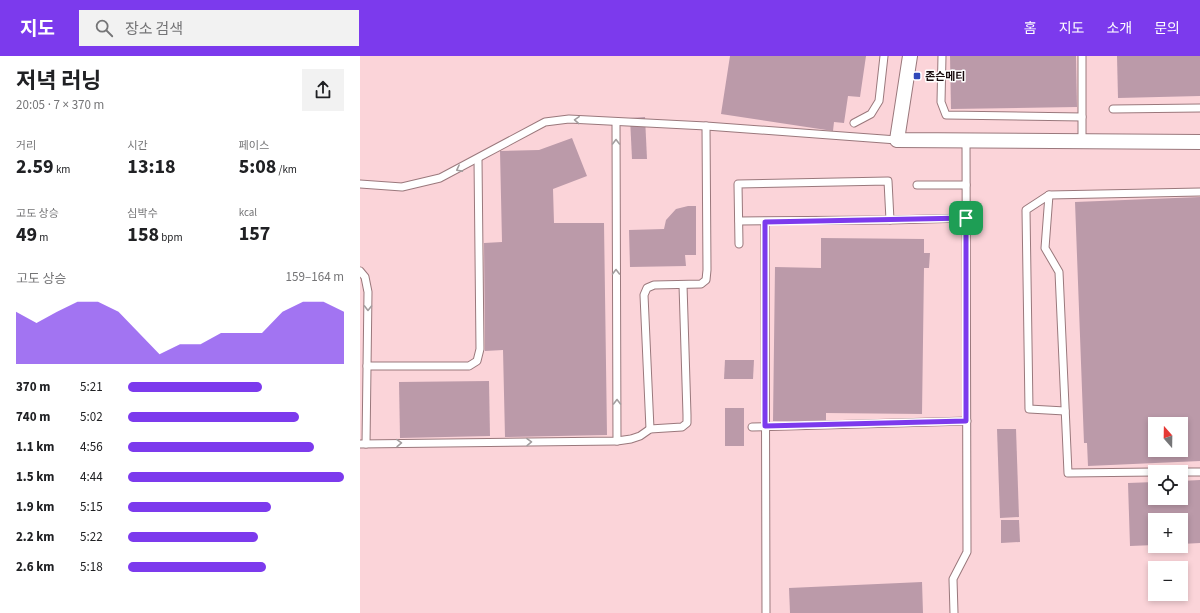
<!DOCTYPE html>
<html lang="ko">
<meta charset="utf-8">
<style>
body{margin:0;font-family:"Source Sans 3","Noto Sans KR",sans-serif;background:#f2f2f2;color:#202124;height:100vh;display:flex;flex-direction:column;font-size:15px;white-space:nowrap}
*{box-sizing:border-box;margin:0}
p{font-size:13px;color:#757577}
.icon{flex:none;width:22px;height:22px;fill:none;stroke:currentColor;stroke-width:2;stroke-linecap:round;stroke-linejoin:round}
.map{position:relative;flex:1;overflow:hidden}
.sheet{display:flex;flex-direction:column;background:#fff;width:360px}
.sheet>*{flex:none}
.needle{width:26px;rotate:340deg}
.controls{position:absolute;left:788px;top:361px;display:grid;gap:8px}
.controls a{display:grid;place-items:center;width:40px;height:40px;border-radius:0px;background:#fff;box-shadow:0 2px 6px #0003;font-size:20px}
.pin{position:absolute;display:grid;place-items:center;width:34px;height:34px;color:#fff;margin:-17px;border-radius:8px;box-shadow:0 2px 6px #0006}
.round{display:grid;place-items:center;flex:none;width:42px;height:42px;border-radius:0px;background:#f2f2f2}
.head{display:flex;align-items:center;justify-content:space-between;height:68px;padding:0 16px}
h1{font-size:22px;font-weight:700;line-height:30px}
.metrics{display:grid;grid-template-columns:repeat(3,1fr);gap:6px;height:68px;padding:4px 16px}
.metrics div{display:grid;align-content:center}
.metrics b{font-size:20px;font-weight:700}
.metrics small{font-size:11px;font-weight:400}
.metrics p{font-size:11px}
.chart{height:112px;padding:8px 16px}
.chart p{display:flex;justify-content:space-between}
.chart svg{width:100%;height:72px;margin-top:4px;fill:#7c3aed;opacity:.7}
ul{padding:0 16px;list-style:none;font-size:13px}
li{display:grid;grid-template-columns:64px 48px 1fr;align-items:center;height:30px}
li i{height:10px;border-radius:5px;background:#7c3aed}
header{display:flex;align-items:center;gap:24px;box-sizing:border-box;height:56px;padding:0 20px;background:#7c3aed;color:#fff}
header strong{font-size:19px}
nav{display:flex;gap:22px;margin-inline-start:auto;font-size:14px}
.search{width:280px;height:36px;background:#f2f2f2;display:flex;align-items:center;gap:10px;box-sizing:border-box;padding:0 14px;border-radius:0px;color:#757577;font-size:15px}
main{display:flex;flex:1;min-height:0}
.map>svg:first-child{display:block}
.building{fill:#bb9aa9;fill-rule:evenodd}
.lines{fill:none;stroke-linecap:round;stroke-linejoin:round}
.lane-casing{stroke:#9a787c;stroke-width:9}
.street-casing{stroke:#9a787c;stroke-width:16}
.lane{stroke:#fff;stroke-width:7}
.street{stroke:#fff;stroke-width:14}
.oneway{stroke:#a39e9f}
.route-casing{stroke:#fff;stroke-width:8}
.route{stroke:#7c3aed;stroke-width:5}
.poi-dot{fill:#3148b9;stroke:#fff;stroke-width:1.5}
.labels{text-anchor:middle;stroke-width:3;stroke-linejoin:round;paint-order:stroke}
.poi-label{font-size:11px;font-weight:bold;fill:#1a0d0f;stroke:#fff;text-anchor:start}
</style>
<header>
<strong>지도</strong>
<div class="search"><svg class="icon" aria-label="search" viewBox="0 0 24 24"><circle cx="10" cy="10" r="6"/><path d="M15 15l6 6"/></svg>장소 검색</div>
<nav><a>홈</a><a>지도</a><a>소개</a><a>문의</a></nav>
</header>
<main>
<section class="sheet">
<div class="head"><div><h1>저녁 러닝</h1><p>20:05 · 7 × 370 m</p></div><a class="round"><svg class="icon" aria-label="share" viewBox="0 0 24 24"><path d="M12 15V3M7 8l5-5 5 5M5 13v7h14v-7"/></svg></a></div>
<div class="metrics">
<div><p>거리</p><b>2.59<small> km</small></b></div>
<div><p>시간</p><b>13:18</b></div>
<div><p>페이스</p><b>5:08<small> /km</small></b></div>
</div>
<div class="metrics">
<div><p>고도 상승</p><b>49<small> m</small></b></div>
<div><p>심박수</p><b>158<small> bpm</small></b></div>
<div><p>kcal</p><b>157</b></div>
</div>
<div class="chart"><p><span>고도 상승</span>159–164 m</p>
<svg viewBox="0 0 160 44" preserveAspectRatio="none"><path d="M0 44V12L10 19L20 12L30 6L40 6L50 12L60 25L70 38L80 32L90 32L100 25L110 25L120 25L130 12L140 6L150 6L160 12V44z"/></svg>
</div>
<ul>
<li><b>370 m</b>5:21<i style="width:62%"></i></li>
<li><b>740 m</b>5:02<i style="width:79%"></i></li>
<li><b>1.1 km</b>4:56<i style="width:86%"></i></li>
<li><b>1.5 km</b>4:44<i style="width:100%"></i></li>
<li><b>1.9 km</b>5:15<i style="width:66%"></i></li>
<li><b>2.2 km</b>5:22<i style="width:60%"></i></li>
<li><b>2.6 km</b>5:18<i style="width:64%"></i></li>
</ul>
</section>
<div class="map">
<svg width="840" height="557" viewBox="0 0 840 557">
<rect width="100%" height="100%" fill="#fbd4d9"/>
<!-- building -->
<g class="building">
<path d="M370,0H506L500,41L488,40L484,67L474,66L473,75L361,58Z"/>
<path d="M590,0H716L717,51L591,53Z"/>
<path d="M757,0H840V40L758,42Z"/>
<path d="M285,61L287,103H272L270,62Z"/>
<path d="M212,82L227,120L193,133L194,167H244L247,379L145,381L143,294L125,295L124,187L142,186L140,95L179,94Z"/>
<path d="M840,141V405L728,410L727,387H724L715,146ZM795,368H821V394H795Z"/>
<path d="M328,150H336V199H325L326,210L270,211L269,174L304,173L306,164L316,153Z"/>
<path d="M461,182L564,183V197H570L569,212H564L562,358L466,357V365H413L415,211L461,212Z"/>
<path d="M365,304H394L393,323H364Z"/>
<path d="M129,325L130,380L40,382L39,326Z"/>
<rect x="365" y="352" width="19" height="38"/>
<path d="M637,373H656L659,461L640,462Z"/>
<path d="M840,424V487L821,488V464H795V489L770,490L768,427L795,426V442H821V425Z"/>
<path d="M641,464H659L660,486L641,487Z"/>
<path d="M562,526L563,557H430L429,532Z"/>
</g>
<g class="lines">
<!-- lane casing -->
<g class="lane-casing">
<g id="lane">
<path d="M582,0L581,46L586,59L722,61"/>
<path d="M753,53L840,52"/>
<path d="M256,66L257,385"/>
<path d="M494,67L511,58L519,45L524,0"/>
<path d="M722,85V0"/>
<path d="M0,128L42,131L80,122L185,66L209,63L346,70L537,84"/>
<path d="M557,129H606"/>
<path d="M689,139L685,192L699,216L708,417L795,416"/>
<path d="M379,165L530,164L606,162"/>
<path d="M405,166L406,557"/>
<path d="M379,188L378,128L528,125L530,164"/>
<path d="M0,215L5,221L8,236L6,388"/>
<path d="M7,310H109L117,305L120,293L118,103"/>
<path d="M705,355L669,353L666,154L689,139L840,136"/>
<path d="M392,371L607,365"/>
<path d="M290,373L284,239L287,232L294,229L341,228L346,224L347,214L346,70"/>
<path d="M0,388L257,385L271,383L280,380L290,373L322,371L327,367V359L323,229"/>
<path d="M821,416H840"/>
<path d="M594,557L593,523L607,496L606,84"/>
</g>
</g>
<!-- street casing -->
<g class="street-casing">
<path id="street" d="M550,0L537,84L840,86"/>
</g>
<!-- lane -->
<use href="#lane" class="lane"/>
<!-- street -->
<use href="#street" class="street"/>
</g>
<!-- one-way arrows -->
<defs><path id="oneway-chevron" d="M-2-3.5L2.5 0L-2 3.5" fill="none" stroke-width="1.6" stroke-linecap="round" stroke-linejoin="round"/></defs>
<g class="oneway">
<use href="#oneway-chevron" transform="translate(217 64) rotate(-177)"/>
<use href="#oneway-chevron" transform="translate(256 86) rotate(-90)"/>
<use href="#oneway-chevron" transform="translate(99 113) rotate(152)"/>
<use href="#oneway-chevron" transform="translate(256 216) rotate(-90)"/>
<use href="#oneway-chevron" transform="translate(8 252) rotate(91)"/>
<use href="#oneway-chevron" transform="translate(257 346) rotate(-90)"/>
<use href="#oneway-chevron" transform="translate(169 386) rotate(-1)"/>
<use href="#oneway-chevron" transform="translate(39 387) rotate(-1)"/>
</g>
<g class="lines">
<!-- route casing -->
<g class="route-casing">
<path id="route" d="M606,162V365L405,370V166Z"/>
</g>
<!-- route -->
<use href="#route" class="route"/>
</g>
<!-- markers -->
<rect class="poi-dot" x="553" y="16" width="8" height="8" rx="2"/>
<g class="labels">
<!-- poi labels -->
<g class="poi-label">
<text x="565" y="24">존슨메티</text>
</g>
</g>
</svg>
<div class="controls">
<a><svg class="needle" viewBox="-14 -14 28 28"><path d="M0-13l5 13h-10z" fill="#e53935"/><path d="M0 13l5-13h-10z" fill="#757577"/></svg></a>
<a><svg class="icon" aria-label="locate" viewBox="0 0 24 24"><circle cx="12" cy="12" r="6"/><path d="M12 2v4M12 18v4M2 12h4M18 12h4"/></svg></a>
<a>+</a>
<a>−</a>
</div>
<div class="pin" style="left:606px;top:162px;background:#1e9e55"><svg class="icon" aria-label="arrive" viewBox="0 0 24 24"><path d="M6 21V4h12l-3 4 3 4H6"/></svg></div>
</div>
</main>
